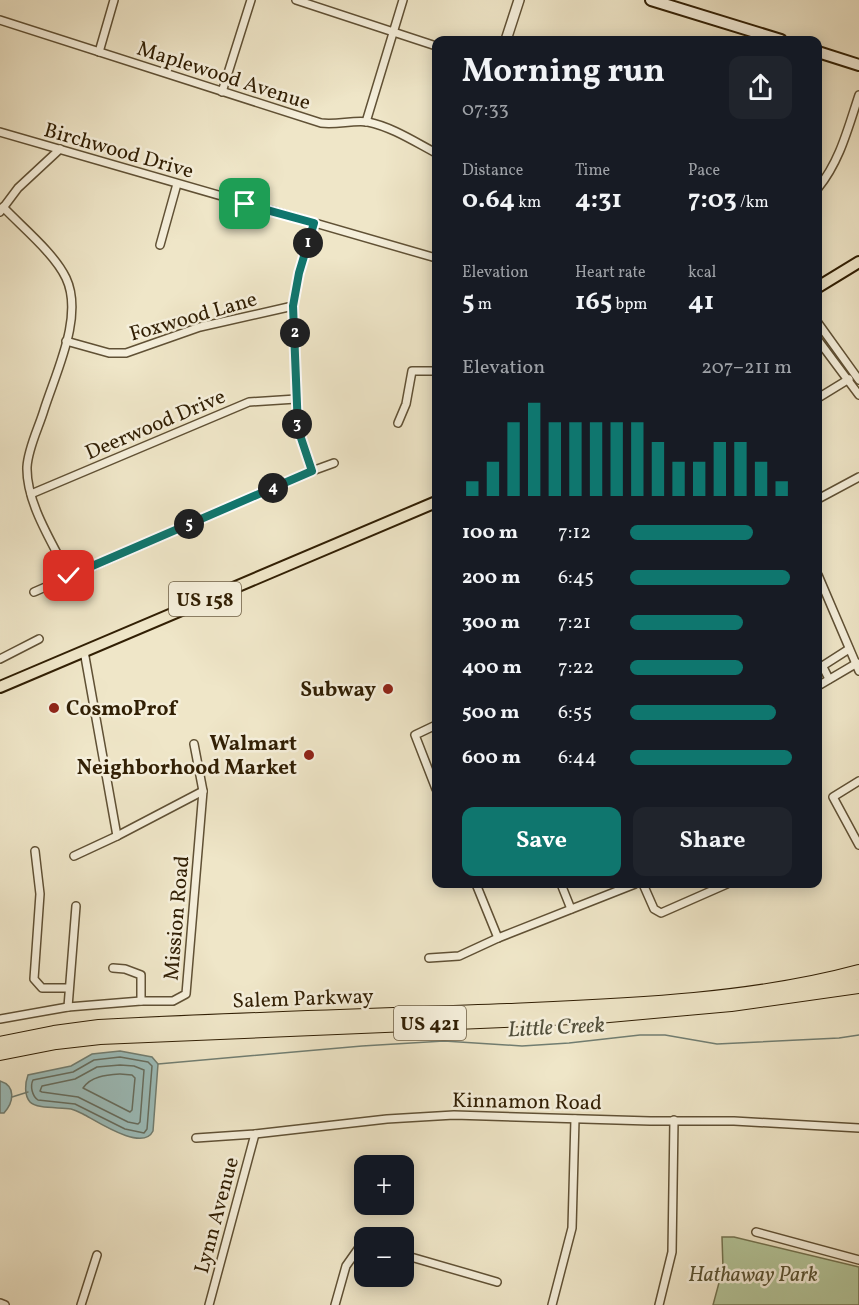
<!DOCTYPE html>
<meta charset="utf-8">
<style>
body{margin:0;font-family:Vollkorn,serif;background:#20242c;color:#f1f3f6;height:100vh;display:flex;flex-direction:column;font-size:22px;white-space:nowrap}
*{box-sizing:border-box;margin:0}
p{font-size:20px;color:#9ea1a6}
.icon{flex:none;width:33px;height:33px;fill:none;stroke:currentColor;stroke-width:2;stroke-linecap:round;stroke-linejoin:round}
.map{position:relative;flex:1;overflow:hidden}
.sheet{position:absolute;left:432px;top:36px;width:390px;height:852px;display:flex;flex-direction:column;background:#171b24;border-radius:12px;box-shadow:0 3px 15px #0003}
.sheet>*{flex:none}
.tools{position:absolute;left:354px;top:1155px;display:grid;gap:12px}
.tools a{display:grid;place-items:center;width:60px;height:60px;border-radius:12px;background:#171b24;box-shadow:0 3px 15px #0003;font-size:30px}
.pin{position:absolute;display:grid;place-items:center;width:51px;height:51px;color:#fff;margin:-26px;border-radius:12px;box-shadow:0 3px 9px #0006}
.km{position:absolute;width:30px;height:30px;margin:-15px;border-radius:50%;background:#222;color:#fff;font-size:16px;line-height:30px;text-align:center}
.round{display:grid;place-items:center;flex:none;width:63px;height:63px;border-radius:12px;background:#20242c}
.headline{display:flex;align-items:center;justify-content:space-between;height:102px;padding:0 30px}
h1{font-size:33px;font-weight:700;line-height:45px}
.stats{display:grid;grid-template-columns:repeat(3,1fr);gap:9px;height:102px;padding:6px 30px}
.stats div{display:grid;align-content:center}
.stats b{font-size:26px;font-weight:700}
.stats small{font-size:16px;font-weight:400}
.stats p{font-size:16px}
.chart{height:168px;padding:12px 30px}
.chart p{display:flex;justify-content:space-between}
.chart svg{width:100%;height:108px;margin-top:6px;stroke:#0f766e;stroke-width:6}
.action{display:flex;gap:12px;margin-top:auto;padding:12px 30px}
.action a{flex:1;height:69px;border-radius:12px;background:#0f766e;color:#fff;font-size:24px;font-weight:700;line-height:69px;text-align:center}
.action a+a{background:#20242c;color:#f1f3f6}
ul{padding:0 30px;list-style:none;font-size:20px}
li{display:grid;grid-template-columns:96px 72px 1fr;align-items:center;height:45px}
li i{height:15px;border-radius:8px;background:#0f766e}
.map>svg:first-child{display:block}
.green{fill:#b4c69a;stroke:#72724f;stroke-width:1.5}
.water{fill:#9cbebc;stroke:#717e72;stroke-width:1.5}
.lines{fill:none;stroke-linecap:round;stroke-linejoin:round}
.shore{stroke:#666e60;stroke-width:1.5}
.stream{stroke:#717e72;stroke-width:1.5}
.minor-casing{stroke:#605135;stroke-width:10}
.tertiary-casing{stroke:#605135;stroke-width:12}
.secondary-casing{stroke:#311f04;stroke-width:14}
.primary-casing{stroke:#311f04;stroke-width:14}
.motorway-casing{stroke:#311f04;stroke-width:16}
.minor{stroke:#f5efdb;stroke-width:7}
.tertiary{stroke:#f5efdb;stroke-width:9}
.secondary{stroke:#f5efdb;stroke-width:10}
.primary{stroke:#efe6c8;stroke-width:10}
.motorway{stroke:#efe6c8;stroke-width:14}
.route-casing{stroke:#fff;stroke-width:12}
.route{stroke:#0f766e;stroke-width:8}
.poi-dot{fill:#8f2418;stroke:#f5efdb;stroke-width:2}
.labels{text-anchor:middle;stroke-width:5;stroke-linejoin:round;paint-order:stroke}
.shield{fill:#f5efdb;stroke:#6c5d44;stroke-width:1.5}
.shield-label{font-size:20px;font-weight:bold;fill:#311f04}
.street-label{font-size:21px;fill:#311f04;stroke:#f5efdb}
.poi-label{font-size:21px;font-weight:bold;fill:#311f04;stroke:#f5efdb;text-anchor:end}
.park-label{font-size:21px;font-style:italic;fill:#585131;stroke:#f5efdb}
.water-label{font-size:22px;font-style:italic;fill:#514f3b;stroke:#f5efdb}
</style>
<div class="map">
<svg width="859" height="1305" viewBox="0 0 859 1305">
<rect width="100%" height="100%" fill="#efe6c8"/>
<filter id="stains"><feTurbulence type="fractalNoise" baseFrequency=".00333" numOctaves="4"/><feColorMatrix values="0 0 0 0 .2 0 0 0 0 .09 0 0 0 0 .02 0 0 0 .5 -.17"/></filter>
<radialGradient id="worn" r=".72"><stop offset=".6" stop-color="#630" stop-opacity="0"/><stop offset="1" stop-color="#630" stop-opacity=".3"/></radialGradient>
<!-- green -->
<path class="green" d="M722,1237H734L859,1267V1305H713L723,1268Z"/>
<!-- water -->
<g class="water">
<path d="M120,1051L152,1057L158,1064L153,1131C143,1152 98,1122 83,1114C79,1112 75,1110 71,1109C61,1107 36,1109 30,1102C24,1095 25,1083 28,1075L71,1066L92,1054Z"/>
<path d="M0,1081C16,1086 14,1102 4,1113H0Z"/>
</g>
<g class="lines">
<!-- shore -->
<g class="shore">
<path d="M120,1057L148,1062L152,1066L147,1129L144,1133L125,1129L75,1104L38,1100C32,1096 30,1086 33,1080L73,1072L94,1060Z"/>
<path d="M120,1065L134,1066L144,1070L140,1122L138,1124L128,1122L78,1097L42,1092L40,1091L42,1086L75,1079L97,1067Z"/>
<path d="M120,1074L132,1075L135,1078L132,1110L130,1112L83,1088C91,1076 106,1075 120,1074Z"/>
</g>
<!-- stream -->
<g class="stream">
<path d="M158,1064L362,1046L444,1041L522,1046L569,1043L640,1035H665L717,1044L839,1038L859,1035"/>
<path d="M12,1097L28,1092"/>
</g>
<!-- minor casing -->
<g class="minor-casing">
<g id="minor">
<path d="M296,0L436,46"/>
<path d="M0,20L321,123C337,125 353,120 368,122C392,127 415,142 436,153"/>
<path d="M99,52L114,0"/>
<path d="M222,92L251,0"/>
<path d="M366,122L403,0"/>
<path d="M0,132L436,258"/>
<path d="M818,188C840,161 848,128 859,95"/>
<path d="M3,207C22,227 54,253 66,278C84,316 56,372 44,410C39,427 28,448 27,467C26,503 53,544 69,576"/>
<path d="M0,212L18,188L60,149"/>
<path d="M160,245L177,184"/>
<path d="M818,323L859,380"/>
<path d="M818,340L859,395"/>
<path d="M66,341L109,353H126L200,327L293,306"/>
<path d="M818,398L849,379"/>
<path d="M398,423L406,404L412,371H436"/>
<path d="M312,471L298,429L293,306L299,272L314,223"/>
<path d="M31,494L249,402L296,399"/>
<path d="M818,499L859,477"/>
<path d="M818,575L859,671"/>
<path d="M34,592L312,471L334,463"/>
<path d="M84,651L117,836"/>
<path d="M0,659L39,639"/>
<path d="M829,679L823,667L824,665L849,649"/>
<path d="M818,686L857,663"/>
<path d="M436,725L415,735L436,789"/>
<path d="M859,781L833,797L859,845"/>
<path d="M35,851L40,894L34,979L42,988H69"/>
<path d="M74,856L117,836L203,791"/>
<path d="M476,884L498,938"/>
<path d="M561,884L571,909"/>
<path d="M643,884L654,909L661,913L727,884"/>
<path d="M429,958L459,956L498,938L635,884"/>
<path d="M113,968L125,969L141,975V1001"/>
<path d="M68,1007L76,906"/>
<path d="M0,1019L68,1007L141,1001H173L186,994L203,791L194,744"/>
<path d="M196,1138L255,1134L387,1119L454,1115L650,1121H734L859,1128"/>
<path d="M756,1232L859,1260"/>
<path d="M404,1255L497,1282"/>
<path d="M0,1303L5,1305"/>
<path d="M81,1305L97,1255"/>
<path d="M209,1305L255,1134"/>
<path d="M335,1305L346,1266L358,1249L364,1247"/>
<path d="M552,1305L572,1228L575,1119"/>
<path d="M659,1305L672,1252L674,1120"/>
</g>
</g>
<!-- tertiary casing -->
<g class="tertiary-casing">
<path id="tertiary" d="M506,40L519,0"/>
</g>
<!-- secondary casing -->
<g class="secondary-casing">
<g id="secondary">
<path d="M651,0L781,40"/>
<path d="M818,52L859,65"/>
</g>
</g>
<!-- primary casing -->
<g class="primary-casing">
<g id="primary">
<path d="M818,287L859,262"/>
<path d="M0,687L436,502"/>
</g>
</g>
<!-- motorway casing -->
<g class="motorway-casing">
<g id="motorway">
<path d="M0,1044L54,1033L99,1027C235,1020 371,1016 508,1011C622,1006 748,1002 859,972"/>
<path d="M0,1053L56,1042L100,1037L598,1016L731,1004L859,986"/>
</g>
</g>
<!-- minor -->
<use href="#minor" class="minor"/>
<!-- tertiary -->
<use href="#tertiary" class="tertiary"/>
<!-- secondary -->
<use href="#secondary" class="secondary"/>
<!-- primary -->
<use href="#primary" class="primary"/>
<!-- motorway -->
<use href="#motorway" class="motorway"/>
</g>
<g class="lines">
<!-- route casing -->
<g class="route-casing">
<path id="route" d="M69,576L312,471L298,429L293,306L299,273L314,223L245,204"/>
</g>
<!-- route -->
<use href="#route" class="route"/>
</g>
<!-- markers -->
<g class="poi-dot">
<circle cx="388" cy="689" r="6"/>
<circle cx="54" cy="708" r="6"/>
<circle cx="309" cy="755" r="6"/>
</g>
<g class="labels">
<!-- shield labels -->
<g class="shield">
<rect x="169" y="582" width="72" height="34" rx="4.5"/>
<rect x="394" y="1006" width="72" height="34" rx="4.5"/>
</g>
<g class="shield-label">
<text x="205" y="606">US 158</text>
<text x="430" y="1030">US 421</text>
</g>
<!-- street labels -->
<g class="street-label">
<text transform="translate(224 75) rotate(18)" y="7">Maplewood Avenue</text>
<text transform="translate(119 150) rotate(16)" y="7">Birchwood Drive</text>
<text transform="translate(193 316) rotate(-16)" y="7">Foxwood Lane</text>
<text transform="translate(155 424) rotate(-23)" y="7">Deerwood Drive</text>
<text transform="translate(176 918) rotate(-85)" y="7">Mission Road</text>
<text transform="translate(303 998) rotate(-2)" y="7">Salem Parkway</text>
<text transform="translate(527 1101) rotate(1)" y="7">Kinnamon Road</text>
<text transform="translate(216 1215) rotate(-75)" y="7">Lynn Avenue</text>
</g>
<!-- poi labels -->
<g class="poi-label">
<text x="376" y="696">Subway</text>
<text x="66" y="715" text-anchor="start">CosmoProf</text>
<text x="297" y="750">Walmart<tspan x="297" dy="24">Neighborhood Market</tspan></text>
</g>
<!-- park labels -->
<g class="park-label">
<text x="753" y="1281">Hathaway Park</text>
</g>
<!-- water labels -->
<g class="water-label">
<text transform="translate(556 1026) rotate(-3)" y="8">Little Creek</text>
</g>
</g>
<rect width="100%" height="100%" filter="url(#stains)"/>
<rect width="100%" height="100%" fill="url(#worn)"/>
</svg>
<div class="tools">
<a>+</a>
<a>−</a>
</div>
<div class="pin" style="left:245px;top:204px;background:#1e9e55"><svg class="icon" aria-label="arrive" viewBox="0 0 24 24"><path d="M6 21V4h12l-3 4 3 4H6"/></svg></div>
<div class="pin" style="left:69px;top:576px;background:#d93025"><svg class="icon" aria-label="check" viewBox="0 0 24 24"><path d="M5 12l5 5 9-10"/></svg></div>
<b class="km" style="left:308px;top:243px">1</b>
<b class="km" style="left:295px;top:333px">2</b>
<b class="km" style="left:297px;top:424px">3</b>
<b class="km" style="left:273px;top:488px">4</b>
<b class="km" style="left:189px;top:524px">5</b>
<section class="sheet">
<div class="headline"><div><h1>Morning run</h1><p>07:33</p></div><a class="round"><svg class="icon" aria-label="share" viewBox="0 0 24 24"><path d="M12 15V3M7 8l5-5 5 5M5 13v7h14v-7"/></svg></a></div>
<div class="stats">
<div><p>Distance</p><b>0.64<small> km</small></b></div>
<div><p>Time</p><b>4:31</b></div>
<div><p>Pace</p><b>7:03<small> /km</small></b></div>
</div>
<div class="stats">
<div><p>Elevation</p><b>5<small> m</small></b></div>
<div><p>Heart rate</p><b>165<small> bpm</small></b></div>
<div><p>kcal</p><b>41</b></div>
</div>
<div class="chart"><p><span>Elevation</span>207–211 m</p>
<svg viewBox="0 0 160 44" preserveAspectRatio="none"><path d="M5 44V38M15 44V30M25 44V14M35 44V6M45 44V14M55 44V14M65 44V14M75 44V14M85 44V14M95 44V22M105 44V30M115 44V30M125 44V22M135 44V22M145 44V30M155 44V38"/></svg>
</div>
<ul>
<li><b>100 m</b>7:12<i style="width:76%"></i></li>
<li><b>200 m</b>6:45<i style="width:99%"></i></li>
<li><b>300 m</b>7:21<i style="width:70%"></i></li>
<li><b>400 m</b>7:22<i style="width:70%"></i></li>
<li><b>500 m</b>6:55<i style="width:90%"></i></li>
<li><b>600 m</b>6:44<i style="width:100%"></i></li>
</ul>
<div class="action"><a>Save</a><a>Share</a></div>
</section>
</div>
